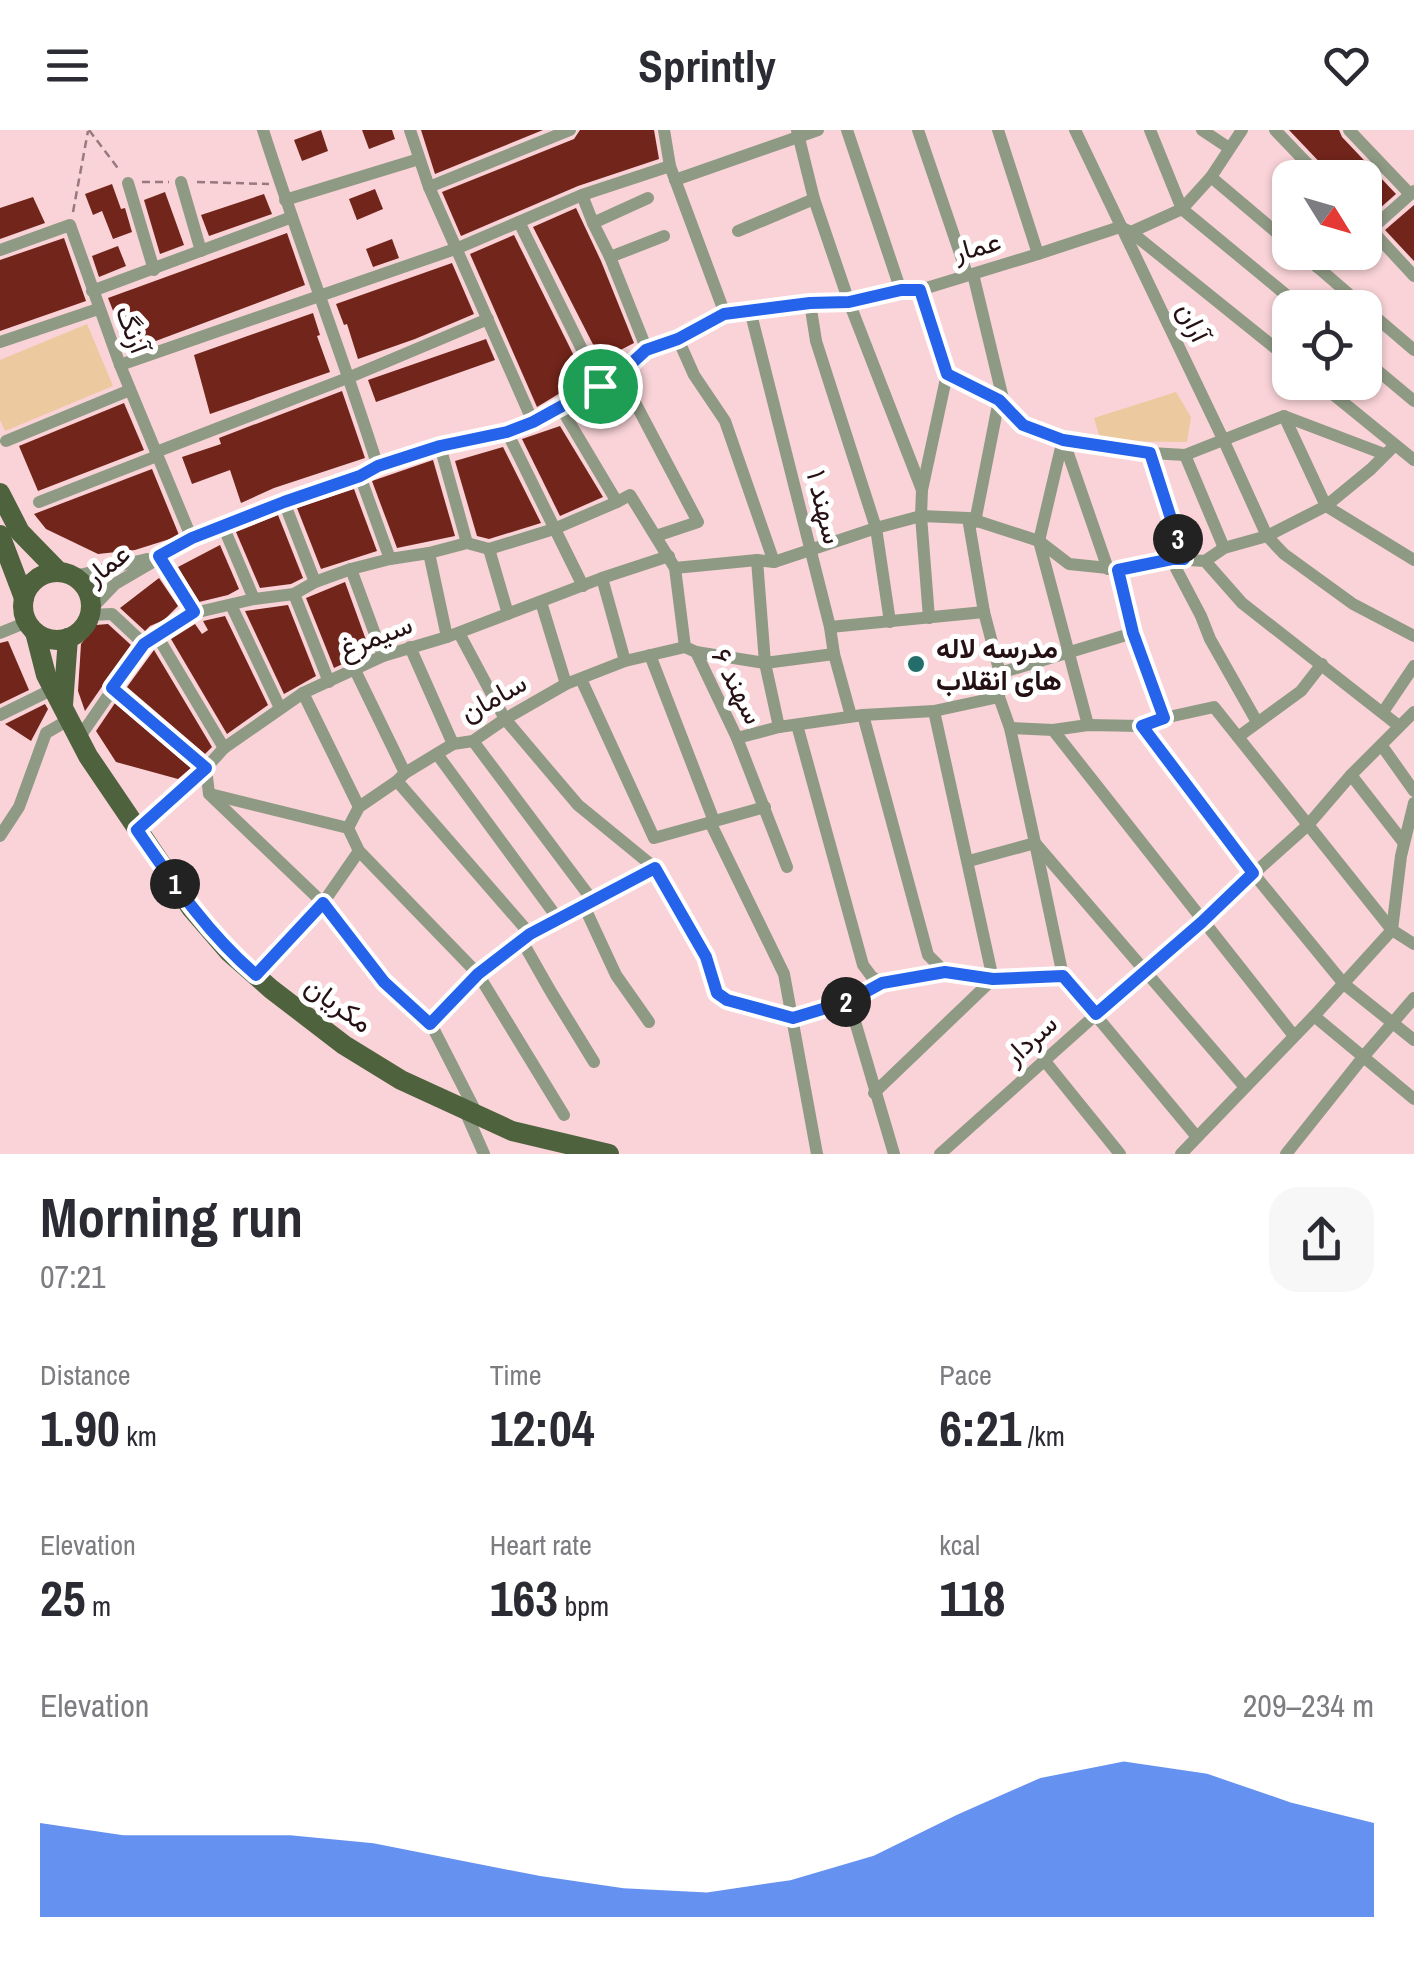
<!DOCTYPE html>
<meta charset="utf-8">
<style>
body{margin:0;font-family:"Archivo Narrow",Vazirmatn,sans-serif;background:#f7f7f7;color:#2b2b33;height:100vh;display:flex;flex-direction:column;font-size:38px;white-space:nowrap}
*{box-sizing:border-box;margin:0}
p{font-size:32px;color:#7c7c81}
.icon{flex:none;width:55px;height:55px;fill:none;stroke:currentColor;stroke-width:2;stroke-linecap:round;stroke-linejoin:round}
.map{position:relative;height:1024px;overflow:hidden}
.panel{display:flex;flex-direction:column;background:#fff;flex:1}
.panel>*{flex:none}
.needle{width:65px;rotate:127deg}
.tools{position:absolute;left:1272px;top:30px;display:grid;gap:20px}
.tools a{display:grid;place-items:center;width:110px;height:110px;border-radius:20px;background:#fff;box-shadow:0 2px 8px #0004;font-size:50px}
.pin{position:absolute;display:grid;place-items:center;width:85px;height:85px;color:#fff;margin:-42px;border:5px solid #fff;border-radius:50%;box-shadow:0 2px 10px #0007}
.km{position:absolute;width:50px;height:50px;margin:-25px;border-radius:50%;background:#222;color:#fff;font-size:28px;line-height:50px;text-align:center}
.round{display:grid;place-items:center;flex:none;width:105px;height:105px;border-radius:30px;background:#f7f7f7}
.head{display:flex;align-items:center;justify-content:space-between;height:170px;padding:0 40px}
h1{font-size:55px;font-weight:700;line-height:75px}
.metrics{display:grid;grid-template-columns:repeat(3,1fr);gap:15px;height:170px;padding:10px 40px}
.metrics div{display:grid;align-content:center}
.metrics b{font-size:50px;font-weight:700}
.metrics small{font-size:28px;font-weight:400}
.metrics p{font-size:28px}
.chart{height:280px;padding:20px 40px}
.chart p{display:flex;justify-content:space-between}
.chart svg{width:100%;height:180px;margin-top:10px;fill:#2563eb;opacity:.7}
header{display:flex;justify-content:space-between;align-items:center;height:130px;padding:0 40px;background:#fff;font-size:45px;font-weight:700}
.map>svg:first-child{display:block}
.green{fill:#edc99f}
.building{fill:#72251a}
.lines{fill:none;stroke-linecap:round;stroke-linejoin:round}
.path{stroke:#98797d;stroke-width:2.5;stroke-dasharray:8 5;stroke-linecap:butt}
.street{stroke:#8f9a85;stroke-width:12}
.primary{stroke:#4e623d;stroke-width:20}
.route-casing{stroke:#fff;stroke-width:20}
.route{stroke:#2563eb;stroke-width:12}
.poi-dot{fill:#236e6a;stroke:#fff;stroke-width:4}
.labels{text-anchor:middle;stroke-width:10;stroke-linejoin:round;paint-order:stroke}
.street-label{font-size:28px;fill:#251013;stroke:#fff}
.poi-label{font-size:28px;font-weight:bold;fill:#251013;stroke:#fff;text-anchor:start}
</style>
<header><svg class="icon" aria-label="menu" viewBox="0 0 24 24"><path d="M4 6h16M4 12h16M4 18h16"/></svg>Sprintly<svg class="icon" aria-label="heart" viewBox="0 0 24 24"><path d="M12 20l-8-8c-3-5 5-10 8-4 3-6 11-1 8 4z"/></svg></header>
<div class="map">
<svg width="1414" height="1024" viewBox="0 0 1414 1024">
<rect width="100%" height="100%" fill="#f9d3d7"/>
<!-- green -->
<g class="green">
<path d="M87,194L113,256L5,301L0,290V230Z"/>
<path d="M1176,262L1191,287L1187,312L1101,311L1094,288Z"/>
</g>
<!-- building -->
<g class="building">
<path d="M321,0L328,21L302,31L294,10Z"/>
<path d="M362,0H392L395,9L369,19Z"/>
<path d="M421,0H543L435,44Z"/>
<path d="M580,0H654L659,29L578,56L461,106L442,62L574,9Z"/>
<path d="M1289,0H1339L1342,7L1396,64L1371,86L1365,83V48H1331L1328,41Z"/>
<path d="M112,54L121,79L125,78L132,102L113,109L102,81L93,85L85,64Z"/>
<path d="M375,59L383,79L357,90L349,69Z"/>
<path d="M165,62L184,115L160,124L144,70Z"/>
<path d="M264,64L272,84L209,106L201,85Z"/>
<path d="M33,67L45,93L0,109V78Z"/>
<path d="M1414,75V131L1385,100Z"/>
<path d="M576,78L601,131L634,213L601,230L533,97Z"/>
<path d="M287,103L305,155L129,221L108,168Z"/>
<path d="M514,105L585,248L537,277L470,124Z"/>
<path d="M64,108L86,171L0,201V130Z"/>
<path d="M392,109L399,128L373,137L366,119Z"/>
<path d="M118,116L126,136L99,147L92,126Z"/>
<path d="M452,133L474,184L415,209L358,229L347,194L344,195L336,174Z"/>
<path d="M313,183L320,205L317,206L330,242L210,284L194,225Z"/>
<path d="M486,209L495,230L376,272L368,250Z"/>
<path d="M342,261L365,328L274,358L241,373L230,340L192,354L182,327L221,314L219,308Z"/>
<path d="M124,273L144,320L38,361L19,316Z"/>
<path d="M560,296L603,367L560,386L522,309Z"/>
<path d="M503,317L541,393L489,409L477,406L455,331Z"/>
<path d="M433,330L455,406L397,418L372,351Z"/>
<path d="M152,339L179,405L173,408L135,420L98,424L46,399L34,384Z"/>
<path d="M354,359L377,421L321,439L297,378Z"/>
<path d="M278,385L303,448L291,454L260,458L236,402Z"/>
<path d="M220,415L239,459L228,465L199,472L178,437Z"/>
<path d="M159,448L178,476L164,490L150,496L145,501L120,478Z"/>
<path d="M345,452L370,521L334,538L306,468Z"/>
<path d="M288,475L316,546L284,564L245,481Z"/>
<path d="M225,486L268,575L227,604L171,509L195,494L202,504L208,500L203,491Z"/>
<path d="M108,494L131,515L85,581L78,561L81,514L96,495Z"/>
<path d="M8,511L29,560L0,574V513Z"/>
<path d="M154,520L212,617L205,624L127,557Z"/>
<path d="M115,573L191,638L178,649L116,632L96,601Z"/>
<path d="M45,574L48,579L31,611L5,594Z"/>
</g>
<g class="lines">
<!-- path -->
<g class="path">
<path d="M89,0L120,41"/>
<path d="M142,52H169"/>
<path d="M197,52L269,54"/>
<path d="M73,82L88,1"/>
</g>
<!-- street -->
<g class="street">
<path d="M263,0C299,113 342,223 378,337"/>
<path d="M410,0L429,57L533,292"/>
<path d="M664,0L670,36L725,184"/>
<path d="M797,0L814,69L849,172L922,360"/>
<path d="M847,0L901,161"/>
<path d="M918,0L967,144"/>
<path d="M998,0L1038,124"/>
<path d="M1075,0L1223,309L1267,406L1284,424L1353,474L1414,506"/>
<path d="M1150,0L1182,79L1302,178"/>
<path d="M1202,0L1229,18"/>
<path d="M1275,0L1321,48"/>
<path d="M1349,0L1410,64"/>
<path d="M1211,47L1290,114"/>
<path d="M675,50L818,0"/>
<path d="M181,52L201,121"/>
<path d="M128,53L154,140"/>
<path d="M429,57L570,0"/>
<path d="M582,65L593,93L610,127L647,220"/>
<path d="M285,70L419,29"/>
<path d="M519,92L600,256"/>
<path d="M593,93L648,68"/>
<path d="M1365,93L1414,146"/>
<path d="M738,101L814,69"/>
<path d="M1131,102L1290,230"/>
<path d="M1368,102L1414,61"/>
<path d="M0,120L70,95L120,235L192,409"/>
<path d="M1300,122L1365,178"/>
<path d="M610,127L664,106"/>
<path d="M1317,137L1338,122"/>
<path d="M973,144L1004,273"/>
<path d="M920,160L947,244L922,360L921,386L929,488"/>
<path d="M92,161L292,87"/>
<path d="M810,173L816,211L876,398L890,492"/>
<path d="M1365,178L1414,220"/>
<path d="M750,180L830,497L834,524L851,586"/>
<path d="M678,209L694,245L725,291L774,432"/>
<path d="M0,212L98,179"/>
<path d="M1365,230L1414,271"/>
<path d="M120,235L458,118L582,65L670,36"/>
<path d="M620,244L698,392L656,406"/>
<path d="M947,244L999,270L1023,295L1063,309L1150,323L1185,325L1284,286L1384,324"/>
<path d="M1318,252L1414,330"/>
<path d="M561,278L617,372L630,365L675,438L685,517L696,522L737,608L787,737"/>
<path d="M1284,286L1326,376"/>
<path d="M507,302L583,456"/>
<path d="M1063,309L1039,411L1088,595"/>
<path d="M1063,309L1108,439"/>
<path d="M6,311L130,260"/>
<path d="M440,316L467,413"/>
<path d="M156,322L350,247L488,189"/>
<path d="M1150,323L1184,429"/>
<path d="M1185,325L1224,418"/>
<path d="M360,346L390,429"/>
<path d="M39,372L157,326"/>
<path d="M284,372L315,452"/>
<path d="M1326,376L1414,430"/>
<path d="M968,388L984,482L1000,543L999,567L1010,598L1035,713L1244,956"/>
<path d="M975,392L999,270"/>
<path d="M223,396L254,469"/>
<path d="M489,419L508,484"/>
<path d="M429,423L447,507"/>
<path d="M159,426L194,483"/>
<path d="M1171,429L1201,486L1210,509L1257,592"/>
<path d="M757,430L765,533L779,597"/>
<path d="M1205,431L1242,473L1399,596"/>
<path d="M675,438L757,430L774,432L876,398L921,386L968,388L1039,411L1069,434L1118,439L1133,503L1164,588"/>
<path d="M351,439L383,526"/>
<path d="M1118,439L1171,429L1205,431L1224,418L1267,406L1326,376L1371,339L1395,315"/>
<path d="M75,446L147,429"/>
<path d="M602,448L625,531"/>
<path d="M294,464L329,552"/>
<path d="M541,472L566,554"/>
<path d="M231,475L280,578"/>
<path d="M91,479L115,454L192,409L284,372L360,346L378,337L440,316L507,302L533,292L620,244L647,220L678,209L725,184L810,173L849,172L901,161L920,160L1038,124L1120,97L1131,102L1182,79L1211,47L1242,0"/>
<path d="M90,485L112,484L144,514"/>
<path d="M830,497L984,482"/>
<path d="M0,503L27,492"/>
<path d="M459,503L505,589L578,675L655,738L706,827L717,863L727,870L793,888L849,871L882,853"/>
<path d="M156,504L224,618"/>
<path d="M410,517L453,614"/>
<path d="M696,522L765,533L834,524"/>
<path d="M650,525L714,691"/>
<path d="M354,538L405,643"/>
<path d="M1000,543L1133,503"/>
<path d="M581,549L654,708L765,677"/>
<path d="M113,558L206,638L209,664L323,773L384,852L431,894L478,986"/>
<path d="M303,563L359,677"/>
<path d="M934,581L993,849"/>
<path d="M1383,582L1414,536"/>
<path d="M0,585L53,559"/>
<path d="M863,585L928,825L945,842L993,849L1063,846"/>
<path d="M797,595L863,835L872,847L882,853L945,842"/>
<path d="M1141,596L1253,743L1344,854L1414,910"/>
<path d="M1010,598L1053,600L1088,595L1141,596L1164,588L1214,577L1392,800L1414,814"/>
<path d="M1053,600L1294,906"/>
<path d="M1238,607L1301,561L1322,534"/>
<path d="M79,608L144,514L194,483L254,469L294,464L315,452L351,439L390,429L429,423L467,413L489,419L554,399L617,372"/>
<path d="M737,608L779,597L863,585L934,581L999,567"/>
<path d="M473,611L593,771"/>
<path d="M1382,616L1414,661"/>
<path d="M437,624L559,790"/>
<path d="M1351,645L1404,713"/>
<path d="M397,651L530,804"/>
<path d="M210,664L348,698"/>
<path d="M710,692L784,844L817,1024"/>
<path d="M348,698L359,677L397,651L405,643L453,614L473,611L505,589L566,554L625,531L685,517"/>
<path d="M348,698L359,721L478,844L564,985"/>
<path d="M137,700L206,638L224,618L303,563L383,526L447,507L602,448L669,426"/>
<path d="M0,706L19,677L46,603L70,589"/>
<path d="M969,731L1035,713L1063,846L1197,1007"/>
<path d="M584,776L616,845L649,892"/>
<path d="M1392,800L1401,726L1414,673"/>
<path d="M522,811L551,862L594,932"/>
<path d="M255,845L323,773L359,721"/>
<path d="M849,871L894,1024"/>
<path d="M1314,886L1414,969"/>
<path d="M431,894L478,844L530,804L655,738"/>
<path d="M1044,930L1120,1024"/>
<path d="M874,963L993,849"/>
<path d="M465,981L484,1024"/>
<path d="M940,1024L1308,695L1351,645L1414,582"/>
<path d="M1181,1024L1314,886L1392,800"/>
<path d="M1286,1024L1364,926L1414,868"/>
</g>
<!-- primary -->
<g class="primary">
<path d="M0,363L20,402L58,441"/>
<path d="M0,405L24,468"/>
<circle cx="57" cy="476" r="34"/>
<path d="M35,502L46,545L88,626L191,778L229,822L271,859L344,915L401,950L512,1001L609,1024"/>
<path d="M63,575L68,508"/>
</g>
</g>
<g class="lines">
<!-- route casing -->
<g class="route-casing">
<path id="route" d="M901,160H920L947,244L999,270L1023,295L1063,310L1150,323L1184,429H1172L1118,440L1133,503L1164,588L1142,596L1253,743L1202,792L1096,884L1063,846L993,849L945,842L882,853L849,871L793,888L727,870L717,863L706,827L655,738L530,804L478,844L430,894L384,852L323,773L256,845C207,803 173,752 137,700L206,638L112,558L144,514L194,482L159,426L192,408L284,372L360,346L378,336L440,316L507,302L533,292L620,244L646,220L678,209L724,184L810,173L849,172Z"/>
</g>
<!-- route -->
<use href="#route" class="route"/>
</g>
<!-- markers -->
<circle class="poi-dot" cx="916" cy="534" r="10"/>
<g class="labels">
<!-- street labels -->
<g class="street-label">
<text transform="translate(977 116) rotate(-15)" y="10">عمار</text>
<text transform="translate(1194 192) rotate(64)" y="10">آران</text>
<text transform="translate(133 199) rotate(69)" y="10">آرنگ</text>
<text transform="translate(825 377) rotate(76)" y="10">سهند ۱</text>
<text transform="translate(107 434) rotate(-38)" y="10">عمار</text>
<text transform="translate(375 506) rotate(-21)" y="10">سیمرغ</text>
<text transform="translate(738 556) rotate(63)" y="10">سهند ۶</text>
<text transform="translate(493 567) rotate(-29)" y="10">سامان</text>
<text transform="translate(339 874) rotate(36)" y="10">مکریان</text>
<text transform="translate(1030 909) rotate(-42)" y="10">سردار</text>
</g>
<!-- poi labels -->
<g class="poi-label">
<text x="936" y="528">مدرسه لاله<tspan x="936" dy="32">های انقلاب</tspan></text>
</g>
</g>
</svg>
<div class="tools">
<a><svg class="needle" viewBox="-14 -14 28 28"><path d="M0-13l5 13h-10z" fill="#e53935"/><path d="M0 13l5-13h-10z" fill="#7c7c81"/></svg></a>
<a><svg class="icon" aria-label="locate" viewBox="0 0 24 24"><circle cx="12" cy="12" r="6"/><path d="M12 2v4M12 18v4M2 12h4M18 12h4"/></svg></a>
</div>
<div class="pin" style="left:600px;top:256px;background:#1e9e55"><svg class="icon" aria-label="arrive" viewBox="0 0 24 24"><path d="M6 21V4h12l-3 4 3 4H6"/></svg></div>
<b class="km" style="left:175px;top:754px">1</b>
<b class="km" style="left:846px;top:872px">2</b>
<b class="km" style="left:1178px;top:409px">3</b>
</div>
<section class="panel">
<div class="head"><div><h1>Morning run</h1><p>07:21</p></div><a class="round"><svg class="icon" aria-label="share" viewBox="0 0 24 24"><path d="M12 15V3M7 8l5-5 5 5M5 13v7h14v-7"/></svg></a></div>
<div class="metrics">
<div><p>Distance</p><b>1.90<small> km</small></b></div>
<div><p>Time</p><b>12:04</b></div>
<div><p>Pace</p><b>6:21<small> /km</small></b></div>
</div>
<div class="metrics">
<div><p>Elevation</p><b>25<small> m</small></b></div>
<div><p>Heart rate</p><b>163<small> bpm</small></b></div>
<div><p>kcal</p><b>118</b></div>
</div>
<div class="chart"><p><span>Elevation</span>209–234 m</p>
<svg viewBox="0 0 160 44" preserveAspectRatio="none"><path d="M0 44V21L10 24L20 24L30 24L40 26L50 30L60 34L70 37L80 38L90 35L100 29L110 19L120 10L130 6L140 9L150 16L160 21V44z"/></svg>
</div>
</section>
